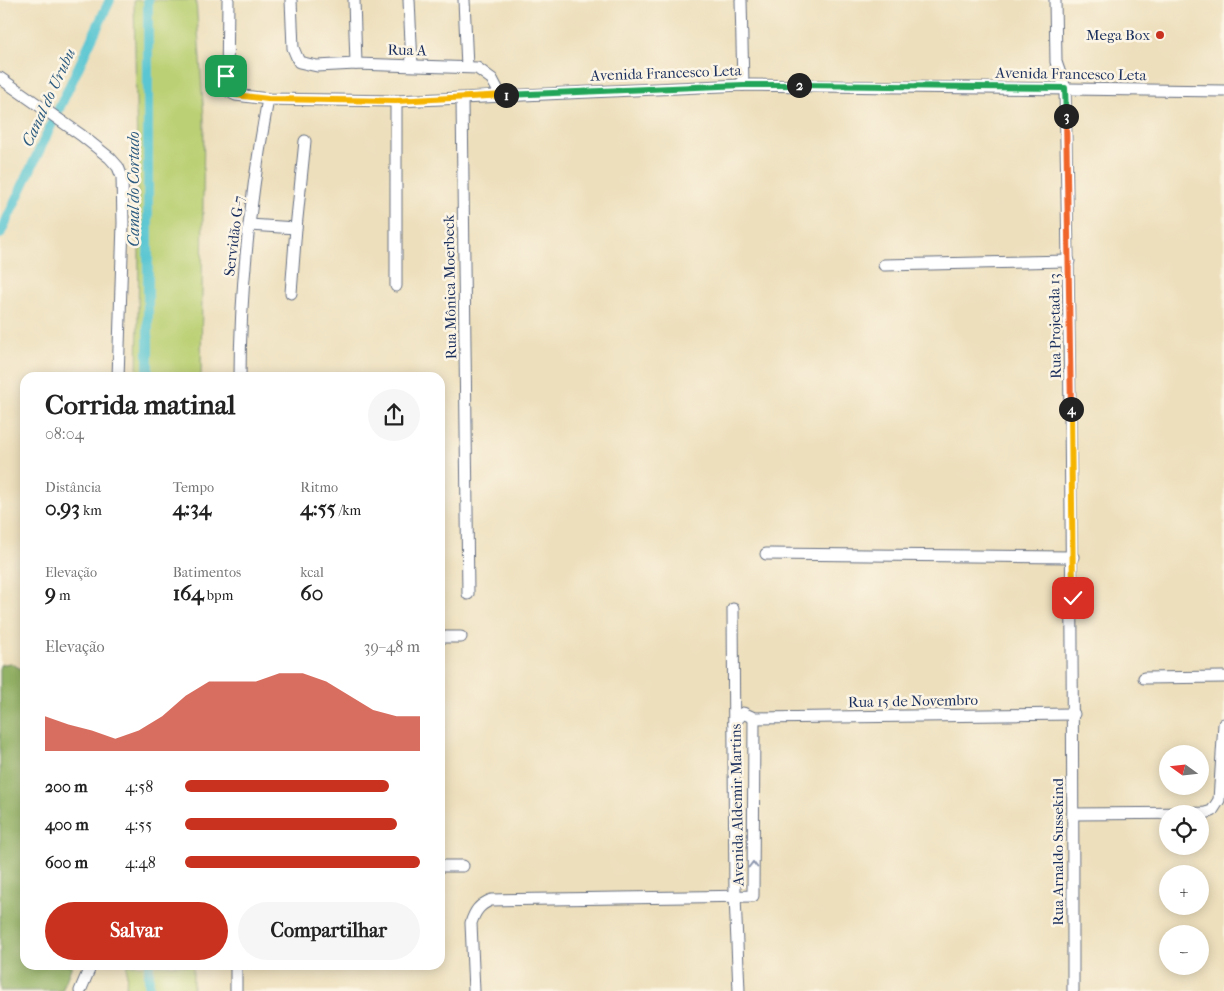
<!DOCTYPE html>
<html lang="pt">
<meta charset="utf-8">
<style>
body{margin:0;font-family:"IM FELL French Canon",serif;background:#f6f6f6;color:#222;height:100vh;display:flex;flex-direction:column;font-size:19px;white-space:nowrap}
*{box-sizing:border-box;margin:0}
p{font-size:16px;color:#767676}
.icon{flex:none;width:28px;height:28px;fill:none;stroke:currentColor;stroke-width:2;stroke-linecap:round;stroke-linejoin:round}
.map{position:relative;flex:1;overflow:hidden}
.side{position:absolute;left:20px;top:372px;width:425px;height:598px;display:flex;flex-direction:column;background:#fff;border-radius:15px;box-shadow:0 2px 12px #0003}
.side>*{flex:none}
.needle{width:32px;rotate:285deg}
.buttons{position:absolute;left:1159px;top:745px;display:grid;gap:10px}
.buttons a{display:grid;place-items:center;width:50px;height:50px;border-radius:50%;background:#fff;box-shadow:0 2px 12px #0003;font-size:25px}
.pin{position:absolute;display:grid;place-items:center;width:42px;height:42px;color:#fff;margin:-21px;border-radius:10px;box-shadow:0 2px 8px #0006}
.km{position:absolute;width:25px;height:25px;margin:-12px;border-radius:50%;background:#222;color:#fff;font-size:14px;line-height:25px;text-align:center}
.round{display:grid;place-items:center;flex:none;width:52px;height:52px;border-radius:26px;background:#f6f6f6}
.summary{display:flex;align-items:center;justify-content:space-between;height:85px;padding:0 25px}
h1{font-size:28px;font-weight:700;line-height:38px}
.figures{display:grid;grid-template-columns:repeat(3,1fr);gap:8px;height:85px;padding:5px 25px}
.figures div{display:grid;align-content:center}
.figures b{font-size:21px;font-weight:700}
.figures small{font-size:14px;font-weight:400}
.figures p{font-size:14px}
.chart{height:140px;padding:10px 25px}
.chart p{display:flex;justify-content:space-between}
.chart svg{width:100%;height:90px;margin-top:5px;fill:#c8321e;opacity:.7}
.primary-button{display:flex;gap:10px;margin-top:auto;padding:10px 25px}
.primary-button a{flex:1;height:58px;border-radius:30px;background:#c8321e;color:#fff;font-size:20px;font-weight:700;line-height:58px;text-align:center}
.primary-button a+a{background:#f6f6f6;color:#222}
ul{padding:0 25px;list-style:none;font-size:16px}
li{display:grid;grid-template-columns:80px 60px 1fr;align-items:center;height:38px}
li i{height:12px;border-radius:6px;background:#c8321e}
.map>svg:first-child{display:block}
.green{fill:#bbd074;stroke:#6b8069}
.forest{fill:#94b266;stroke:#587062}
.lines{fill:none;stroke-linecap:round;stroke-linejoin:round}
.canal{stroke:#5ac6d2;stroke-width:10}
.minor-casing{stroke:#646d7f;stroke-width:13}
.minor{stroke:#fff;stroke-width:11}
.oneway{stroke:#8d97ae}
.split-1-casing{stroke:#fff;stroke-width:10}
.split-2-casing{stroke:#fff;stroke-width:10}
.split-3-casing{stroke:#fff;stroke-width:10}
.split-4-casing{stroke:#fff;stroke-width:10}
.split-5-casing{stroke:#fff;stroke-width:10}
.split-1{stroke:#f5b400;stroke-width:6}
.split-2{stroke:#22a559;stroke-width:6}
.split-3{stroke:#22a559;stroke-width:6}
.split-4{stroke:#f0652b;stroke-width:6}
.split-5{stroke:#f5b400;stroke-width:6}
.poi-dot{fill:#c8321e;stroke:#fcf5e5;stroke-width:2}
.labels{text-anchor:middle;stroke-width:5;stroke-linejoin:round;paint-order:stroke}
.poi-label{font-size:15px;fill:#1b2f5e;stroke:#fcf5e5;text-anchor:end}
.street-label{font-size:15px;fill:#1b2f5e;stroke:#fcf5e5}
.water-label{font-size:16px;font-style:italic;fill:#2e5c81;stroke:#fcf5e5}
</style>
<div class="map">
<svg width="1224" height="991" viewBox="0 0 1224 991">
<rect width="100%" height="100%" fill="#fcf5e5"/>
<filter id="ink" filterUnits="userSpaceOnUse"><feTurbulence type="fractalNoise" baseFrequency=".02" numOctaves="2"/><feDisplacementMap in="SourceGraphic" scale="10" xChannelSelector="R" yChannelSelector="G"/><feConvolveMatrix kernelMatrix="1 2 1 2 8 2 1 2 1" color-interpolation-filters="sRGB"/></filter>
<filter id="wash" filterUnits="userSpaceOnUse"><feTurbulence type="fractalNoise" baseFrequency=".0096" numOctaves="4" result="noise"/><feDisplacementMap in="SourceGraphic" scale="20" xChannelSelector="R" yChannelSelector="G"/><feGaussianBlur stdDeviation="1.12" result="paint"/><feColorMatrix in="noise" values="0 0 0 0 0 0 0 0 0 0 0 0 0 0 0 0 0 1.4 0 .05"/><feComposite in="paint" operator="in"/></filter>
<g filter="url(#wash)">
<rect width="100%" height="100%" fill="#eddfbc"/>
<!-- green -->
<g class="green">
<path d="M134,0H196L204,118L201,377H137L139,254Z"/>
<path d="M127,965H193V991H126Z"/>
</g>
<!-- forest -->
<path class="forest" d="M10,663L25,671V965H72L62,991H0V665Z"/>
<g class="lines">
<!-- canal -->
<g class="canal">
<path d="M148,0V378"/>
<path d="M0,234L110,0"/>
<path d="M149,965V991"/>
</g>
</g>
</g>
<g filter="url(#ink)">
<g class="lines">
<!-- minor casing -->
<g class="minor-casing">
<g id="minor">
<path d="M228,0L227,84L230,92L236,95L268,99L396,101L743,85L1224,91"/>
<path d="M291,0L293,48L299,62L317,66L356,64L477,68L492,79L501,96"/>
<path d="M354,0L356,64"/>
<path d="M409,0L412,65"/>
<path d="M464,0L467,67"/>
<path d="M741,0L743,85"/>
<path d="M1055,0L1056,62L1065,88C1071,389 1073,690 1073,991"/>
<path d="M0,78L81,135L110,158L118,167L122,177L123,223L118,378"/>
<path d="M462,99L468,594"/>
<path d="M396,101V286"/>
<path d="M249,225L296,228L305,141"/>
<path d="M884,265L1069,261"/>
<path d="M291,293L296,228"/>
<path d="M240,378C240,284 251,191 268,99"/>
<path d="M766,554L1073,557"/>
<path d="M733,609L735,896L739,991"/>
<path d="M440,637H461"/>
<path d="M1144,678L1224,677"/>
<path d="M754,718L1074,714"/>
<path d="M1073,814L1205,813L1212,811L1219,800L1224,724"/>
<path d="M440,866H463"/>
<path d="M80,991L91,965"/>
<path d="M236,991V965"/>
<path d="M474,991L471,923C475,911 479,905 491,900L753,896L754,718L743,713L734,723"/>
</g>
</g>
<!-- minor -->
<use href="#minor" class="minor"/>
</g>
<!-- one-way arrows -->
<defs><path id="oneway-chevron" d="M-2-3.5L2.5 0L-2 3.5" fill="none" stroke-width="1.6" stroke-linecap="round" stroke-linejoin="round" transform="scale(1.25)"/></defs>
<use class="oneway" href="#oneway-chevron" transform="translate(753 865) rotate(-90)"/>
</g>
<g class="lines" filter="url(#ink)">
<!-- split-1 casing -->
<g class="split-1-casing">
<path id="split-1" d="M226,76L230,92L236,95L268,99L396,101L506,95"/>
</g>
<!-- split-2 casing -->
<g class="split-2-casing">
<path id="split-2" d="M506,95L743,85H799"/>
</g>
<!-- split-3 casing -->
<g class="split-3-casing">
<path id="split-3" d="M799,85L1065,88L1066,116"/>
</g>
<!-- split-4 casing -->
<g class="split-4-casing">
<path id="split-4" d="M1066,116L1071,409"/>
</g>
<!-- split-5 casing -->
<g class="split-5-casing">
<path id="split-5" d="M1071,409L1073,598"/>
</g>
<!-- split-1 -->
<use href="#split-1" class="split-1"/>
<!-- split-2 -->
<use href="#split-2" class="split-2"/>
<!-- split-3 -->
<use href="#split-3" class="split-3"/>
<!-- split-4 -->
<use href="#split-4" class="split-4"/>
<!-- split-5 -->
<use href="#split-5" class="split-5"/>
</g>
<!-- markers -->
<circle class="poi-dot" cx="1160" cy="35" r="5"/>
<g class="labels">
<!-- poi labels -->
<g class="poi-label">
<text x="1150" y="40">Mega Box</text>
</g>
<!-- street labels -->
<g class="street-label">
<text transform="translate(407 50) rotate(1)" y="5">Rua A</text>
<text transform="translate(666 73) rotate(-2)" y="5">Avenida Francesco Leta</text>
<text transform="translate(1071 74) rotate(1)" y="5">Avenida Francesco Leta</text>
<text transform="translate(234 236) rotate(-83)" y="5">Servidão G-7</text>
<text transform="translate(450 287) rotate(-91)" y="5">Rua Mônica Moerbeck</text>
<text transform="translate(1055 326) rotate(-91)" y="5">Rua Projetada 13</text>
<text transform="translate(913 701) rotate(-1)" y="5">Rua 15 de Novembro</text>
<text transform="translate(737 805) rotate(-91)" y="5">Avenida Aldemir Martins</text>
<text transform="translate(1058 852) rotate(-90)" y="5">Rua Arnaldo Sussekind</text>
</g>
<!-- water labels -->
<g class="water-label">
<text transform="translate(48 97) rotate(-65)" y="6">Canal do Urubu</text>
<text transform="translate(133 189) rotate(-90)" y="6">Canal do Cortado</text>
</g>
</g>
</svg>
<div class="buttons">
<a><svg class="needle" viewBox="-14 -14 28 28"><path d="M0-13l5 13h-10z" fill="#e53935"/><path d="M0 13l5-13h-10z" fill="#767676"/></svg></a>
<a><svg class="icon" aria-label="locate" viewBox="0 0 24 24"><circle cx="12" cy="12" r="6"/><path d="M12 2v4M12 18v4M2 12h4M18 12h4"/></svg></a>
<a>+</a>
<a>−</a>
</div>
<div class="pin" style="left:226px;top:76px;background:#1e9e55"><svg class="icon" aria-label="arrive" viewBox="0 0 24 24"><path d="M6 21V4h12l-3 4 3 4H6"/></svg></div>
<div class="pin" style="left:1073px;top:598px;background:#d93025"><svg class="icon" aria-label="check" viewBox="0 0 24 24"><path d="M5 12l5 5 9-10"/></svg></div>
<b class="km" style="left:506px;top:95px">1</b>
<b class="km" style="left:799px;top:85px">2</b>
<b class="km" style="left:1066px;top:116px">3</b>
<b class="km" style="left:1071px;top:409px">4</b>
<section class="side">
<div class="summary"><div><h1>Corrida matinal</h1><p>08:04</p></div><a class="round"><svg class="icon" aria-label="share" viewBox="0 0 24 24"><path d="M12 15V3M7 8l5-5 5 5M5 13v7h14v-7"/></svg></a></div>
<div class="figures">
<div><p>Distância</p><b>0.93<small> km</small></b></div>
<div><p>Tempo</p><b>4:34</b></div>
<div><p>Ritmo</p><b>4:55<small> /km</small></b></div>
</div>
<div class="figures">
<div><p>Elevação</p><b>9<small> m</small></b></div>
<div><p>Batimentos</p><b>164<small> bpm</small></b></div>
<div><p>kcal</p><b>60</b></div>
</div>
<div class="chart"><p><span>Elevação</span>39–48 m</p>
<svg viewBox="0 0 160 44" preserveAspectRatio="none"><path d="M0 44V27L10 31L20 34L30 38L40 34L50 27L60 17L70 10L80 10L90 10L100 6L110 6L120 10L130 17L140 24L150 27L160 27V44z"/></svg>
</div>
<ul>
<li><b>200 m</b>4:58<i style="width:87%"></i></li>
<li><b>400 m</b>4:55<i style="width:90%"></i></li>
<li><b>600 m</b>4:48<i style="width:100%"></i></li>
</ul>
<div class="primary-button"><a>Salvar</a><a>Compartilhar</a></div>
</section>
</div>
